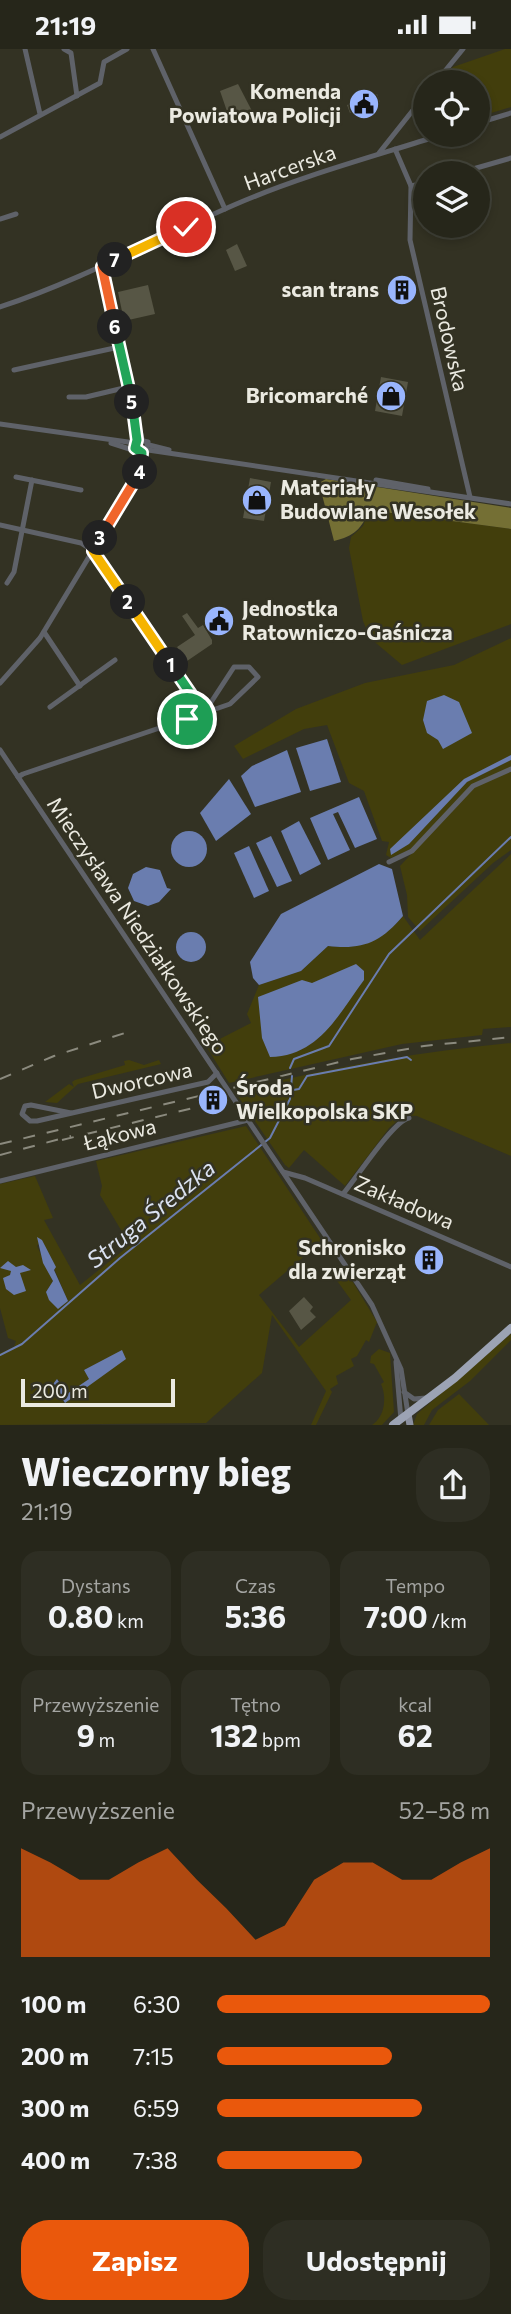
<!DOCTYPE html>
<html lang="pl">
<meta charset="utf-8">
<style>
body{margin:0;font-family:Commissioner,sans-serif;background:#2e2e23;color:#f1f3f6;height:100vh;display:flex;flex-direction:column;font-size:26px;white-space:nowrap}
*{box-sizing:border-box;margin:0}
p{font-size:23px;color:#a4a5a2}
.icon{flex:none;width:38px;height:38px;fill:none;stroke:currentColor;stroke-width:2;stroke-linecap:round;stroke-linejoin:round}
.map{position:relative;height:1376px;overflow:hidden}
.details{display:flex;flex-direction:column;background:#26261a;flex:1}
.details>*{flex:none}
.tools{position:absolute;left:413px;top:21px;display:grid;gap:14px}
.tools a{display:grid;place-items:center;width:77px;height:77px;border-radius:50%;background:#26261a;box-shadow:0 4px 10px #0003,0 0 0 2px #424339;font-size:35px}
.scale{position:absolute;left:21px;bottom:18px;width:154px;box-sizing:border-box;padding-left:7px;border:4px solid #ebeae1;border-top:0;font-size:19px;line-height:24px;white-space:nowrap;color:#ebeae1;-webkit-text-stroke:5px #333223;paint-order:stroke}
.pin{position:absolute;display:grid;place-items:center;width:60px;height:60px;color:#fff;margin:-30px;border:4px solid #fff;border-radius:50%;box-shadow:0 2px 7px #0007}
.km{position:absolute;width:35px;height:35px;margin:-18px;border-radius:50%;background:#222;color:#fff;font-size:19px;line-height:35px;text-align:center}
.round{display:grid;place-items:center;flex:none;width:74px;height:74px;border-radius:28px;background:#2e2e23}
.headline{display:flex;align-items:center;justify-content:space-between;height:119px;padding:0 21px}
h1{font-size:38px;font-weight:700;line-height:52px}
.stats{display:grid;grid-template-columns:repeat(3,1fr);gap:10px;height:119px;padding:7px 21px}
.stats div{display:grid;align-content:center;border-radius:18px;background:#2e2e23;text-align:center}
.stats b{font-size:30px;font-weight:700}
.stats small{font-size:19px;font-weight:400}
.stats p{font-size:19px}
.chart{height:196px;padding:14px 21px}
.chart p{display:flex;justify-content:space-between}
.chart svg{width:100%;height:126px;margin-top:7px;fill:#ea580c;opacity:.7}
.action{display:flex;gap:14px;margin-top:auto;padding:14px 21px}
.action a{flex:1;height:80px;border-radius:28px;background:#ea580c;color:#fff;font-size:28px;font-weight:700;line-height:80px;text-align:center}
.action a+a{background:#2e2e23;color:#f1f3f6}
ul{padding:0 21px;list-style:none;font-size:23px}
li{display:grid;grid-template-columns:112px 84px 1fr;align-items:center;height:52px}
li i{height:18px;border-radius:9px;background:#ea580c}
.status{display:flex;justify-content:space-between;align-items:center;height:49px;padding:0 35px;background:#26261a;direction:ltr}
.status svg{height:19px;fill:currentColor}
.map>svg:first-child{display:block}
.green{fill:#423e0c;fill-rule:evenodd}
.forest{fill:#746f34}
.water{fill:#6a7daf}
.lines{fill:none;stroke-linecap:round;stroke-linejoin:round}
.stream{stroke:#6a7daf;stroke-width:2}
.building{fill:#575645}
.minor{stroke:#5f6269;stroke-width:5}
.major{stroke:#8b909f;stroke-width:7}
.highway{stroke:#9ca3b4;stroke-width:8}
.rail{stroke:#8b8a7e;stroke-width:2;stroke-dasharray:12 12;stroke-linecap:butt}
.split-1-casing{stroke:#fff;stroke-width:14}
.split-2-casing{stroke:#fff;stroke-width:14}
.split-3-casing{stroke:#fff;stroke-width:14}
.split-4-casing{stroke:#fff;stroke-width:14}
.split-5-casing{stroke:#fff;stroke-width:14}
.split-6-casing{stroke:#fff;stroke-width:14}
.split-7-casing{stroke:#fff;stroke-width:14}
.split-8-casing{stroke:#fff;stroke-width:14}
.split-1{stroke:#22a559;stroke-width:9}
.split-2{stroke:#f5b400;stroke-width:9}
.split-3{stroke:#f5b400;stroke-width:9}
.split-4{stroke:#f0652b;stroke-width:9}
.split-5{stroke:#22a559;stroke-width:9}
.split-6{stroke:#22a559;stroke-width:9}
.split-7{stroke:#f0652b;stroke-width:9}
.split-8{stroke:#f5b400;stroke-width:9}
.labels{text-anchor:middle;stroke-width:5;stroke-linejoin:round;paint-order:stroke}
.poi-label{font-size:21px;font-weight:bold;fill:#ebeae1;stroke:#333223;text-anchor:end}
.street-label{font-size:21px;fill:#ebeae1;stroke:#333223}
.water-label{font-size:23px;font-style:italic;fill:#dbe2f1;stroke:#333223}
</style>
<div class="status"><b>21:19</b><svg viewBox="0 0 49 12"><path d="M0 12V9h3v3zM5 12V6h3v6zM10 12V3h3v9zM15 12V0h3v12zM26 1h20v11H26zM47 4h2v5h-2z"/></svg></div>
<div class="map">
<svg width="511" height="1376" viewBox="0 0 511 1376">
<rect width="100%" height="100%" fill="#333223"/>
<!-- green -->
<g class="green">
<path d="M505,0H511V58L478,68V33H440L453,18Z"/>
<path d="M369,461L511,480V575L402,616L370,589L363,572L349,499L351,488L363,477Z"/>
<path d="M511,589V718L472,736L411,800L391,809L386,806L389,793L382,792L364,742L349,734L327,676L304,680L243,710L234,697L296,660L365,634L454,616Z"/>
<path d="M511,722V801L493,814L420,882L408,868L407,846L400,817L474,738Z"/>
<path d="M511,805V978L483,980L482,986L402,995L229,1034L206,997L251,974L247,965L259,936L301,922L328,897C360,901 381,892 403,867L420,891Z"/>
<path d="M511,994V1107L417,1067L404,1066L389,1079L345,1137L304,1101L289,1119L285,1116L235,1043C326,1019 417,1003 511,994Z"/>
<path d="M129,1011L144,1016L159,1011L161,1015L78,1035L57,1054L45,1053L69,1035L74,1038L72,1033L75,1031L125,1016L124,1012Z"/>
<path d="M246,1077L322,1192L259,1246L299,1298L351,1251L335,1229L348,1225L377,1273L369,1293L366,1291L357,1307L351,1310L354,1317L336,1327L338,1335L330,1340L332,1343L316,1376H311L326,1342L272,1266L262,1324L206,1374L0,1376V1304L14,1298L16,1292L8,1289L0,1259V1135L35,1127L53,1169L44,1171L80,1236L130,1196L100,1146L102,1137L96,1112ZM42,1191L68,1252L61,1258L46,1243L53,1232L37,1197ZM122,1302L65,1354H64L53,1335L58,1330L67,1345L90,1330L84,1321Z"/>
<path d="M511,1285V1291L470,1332L432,1361L424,1376H413L417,1365Z"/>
<path d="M379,1300L390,1304L394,1363L382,1376H372C385,1368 387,1348 381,1335L384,1333L374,1315L370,1314L371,1307Z"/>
<path d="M459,1345L489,1376H429L438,1361Z"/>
</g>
<!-- forest -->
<path class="forest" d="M326,430L511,459V480L369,461C362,480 354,487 334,492L319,434Z"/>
<!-- water -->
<g class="water">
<path d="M444,646L459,653L472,684L443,700L438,691L427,684L423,671L427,652Z"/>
<path d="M327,690L341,733L310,742L296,699Z"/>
<path d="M287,701L301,743L255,758L241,727L252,717Z"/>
<path d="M511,706V711L467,733L409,795L391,806L390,800L464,730Z"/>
<path d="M229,730L251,765L216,792L200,764Z"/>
<path d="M359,748L377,790L355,799L338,763L333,765L350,801L328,811L310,769Z"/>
<path d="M299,772L321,815L300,826L281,782Z"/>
<circle cx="189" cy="800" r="18"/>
<path d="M271,787L292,832L277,838L256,794Z"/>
<path d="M249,797L269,842L254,849L234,804Z"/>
<path d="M379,815L392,820L403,867C380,894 362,901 328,897L301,922L259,936L253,929L250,913L281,865Z"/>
<path d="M146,818L160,821L167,839L171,840L159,853L148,857L134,852L128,839L133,825Z"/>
<circle cx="191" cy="898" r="15"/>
<path d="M356,915L364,922V931C338,966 319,1007 270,1008L262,989L258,948L302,931L312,934Z"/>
<path d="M37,1188L42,1191L56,1218L54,1221L68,1252L58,1260L49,1251L46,1243L53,1232L43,1214Z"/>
<path d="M8,1212L16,1218L23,1216L31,1221L20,1224L26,1242L14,1246L6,1240L3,1229L10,1226L11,1222L0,1219Z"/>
<path d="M122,1301L126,1310L65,1354L53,1335L57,1330L67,1345L89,1330L84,1321Z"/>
</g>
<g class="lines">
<!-- stream -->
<g class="stream">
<path d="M290,1019L294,1010L329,997L389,905L511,788"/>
<path d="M293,1041L299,1040L307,1027L407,1008L411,1011"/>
<path d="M0,1306L22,1295L120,1209L270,1089L290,1050L292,1027"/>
</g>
</g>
<!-- building -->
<g class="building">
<path d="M238,35L252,62L230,71L220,42Z"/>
<path d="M377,45L380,53L350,64L347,56Z"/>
<path d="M237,195L247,217L235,222L226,201Z"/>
<path d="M148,236L155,265L124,272L118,243Z"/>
<path d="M381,328L408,333L402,367L375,362Z"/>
<path d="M250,429L271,433L264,472L243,469Z"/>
<path d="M187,564L198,579L203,576L212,591V595L187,612L177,598L195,586L182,567Z"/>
<path d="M304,1248L313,1258L310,1262L316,1268L301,1281L289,1262Z"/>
</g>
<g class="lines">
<!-- minor -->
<g class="minor">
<path d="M25,0L40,65"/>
<path d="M64,0L71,4L77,47"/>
<path d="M153,0L225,160"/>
<path d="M436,33L463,0"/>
<path d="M478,74L511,64"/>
<path d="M0,88L100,34L104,13L127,0"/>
<path d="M395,100L411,137L410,191L470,448"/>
<path d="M379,104L425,46"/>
<path d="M459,124L511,109"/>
<path d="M411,137L425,134"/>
<path d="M0,170L16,165"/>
<path d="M102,218L142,390"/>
<path d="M0,258C81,231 156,190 234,156C301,127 372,108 441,86"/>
<path d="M14,321L119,298"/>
<path d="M69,348H86L128,338"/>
<path d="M134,365L137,391"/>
<path d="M0,375L135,394"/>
<path d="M139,391L148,393L145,403"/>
<path d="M111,394L142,404"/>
<path d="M149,396L169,401"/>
<path d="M148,401L511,455"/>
<path d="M16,428L81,441"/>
<path d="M376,431L428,440"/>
<path d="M0,476L81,494L93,502L204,664"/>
<path d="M7,534L14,523L32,431"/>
<path d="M44,583L80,637"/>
<path d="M0,634L40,589L136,430L142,404"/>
<path d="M50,658L115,611"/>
<path d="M0,701L372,1256L401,1320L408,1365"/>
<path d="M18,728L23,725L204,664L230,655L258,628L249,618H234L204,664"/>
<path d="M389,813L412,802L473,737L511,720"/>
<path d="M71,1064L31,1056L25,1057L22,1065L30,1072H37L208,1033L217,1024"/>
<path d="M283,1123L305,1129L511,1218"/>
<path d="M0,1132L248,1071"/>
<path d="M343,1145C356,1130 393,1072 409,1069"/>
<path d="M396,1313L401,1371"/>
<path d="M404,1343L414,1350L426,1349"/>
</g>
<!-- major -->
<path class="major" d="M408,1365L410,1376"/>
<!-- highway -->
<path class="highway" d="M393,1376L455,1329L511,1279"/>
<!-- rail -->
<g class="rail">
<path d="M0,1030L54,1007L131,982"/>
<path d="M62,1091L193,1059"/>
<path d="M0,1095L352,1010L424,997L511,988"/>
<path d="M0,1106L71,1087"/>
</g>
</g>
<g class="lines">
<!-- split-1 casing -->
<g class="split-1-casing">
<path id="split-1" d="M171,616L204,664L187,670"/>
</g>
<!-- split-2 casing -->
<g class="split-2-casing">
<path id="split-2" d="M128,553L171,616"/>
</g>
<!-- split-3 casing -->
<g class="split-3-casing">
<path id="split-3" d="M100,489L93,502L128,553"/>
</g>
<!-- split-4 casing -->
<g class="split-4-casing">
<path id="split-4" d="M100,489L140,423"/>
</g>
<!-- split-5 casing -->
<g class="split-5-casing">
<path id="split-5" d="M132,353L137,391L135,399L142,404L140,423"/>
</g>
<!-- split-6 casing -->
<g class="split-6-casing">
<path id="split-6" d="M115,278L132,353"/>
</g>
<!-- split-7 casing -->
<g class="split-7-casing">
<path id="split-7" d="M115,278L102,218L115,211"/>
</g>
<!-- split-8 casing -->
<g class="split-8-casing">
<path id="split-8" d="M115,211L186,178"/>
</g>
<!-- split-1 -->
<use href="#split-1" class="split-1"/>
<!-- split-2 -->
<use href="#split-2" class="split-2"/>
<!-- split-3 -->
<use href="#split-3" class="split-3"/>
<!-- split-4 -->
<use href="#split-4" class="split-4"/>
<!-- split-5 -->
<use href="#split-5" class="split-5"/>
<!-- split-6 -->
<use href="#split-6" class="split-6"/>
<!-- split-7 -->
<use href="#split-7" class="split-7"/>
<!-- split-8 -->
<use href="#split-8" class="split-8"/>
</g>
<!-- icons -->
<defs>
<g id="civic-disc" transform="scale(1.575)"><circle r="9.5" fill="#99b5fd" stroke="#333223"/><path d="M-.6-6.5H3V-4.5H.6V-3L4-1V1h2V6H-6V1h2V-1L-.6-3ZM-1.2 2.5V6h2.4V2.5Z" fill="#111"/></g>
<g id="building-disc" transform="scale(1.575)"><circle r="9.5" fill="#99b5fd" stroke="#333223"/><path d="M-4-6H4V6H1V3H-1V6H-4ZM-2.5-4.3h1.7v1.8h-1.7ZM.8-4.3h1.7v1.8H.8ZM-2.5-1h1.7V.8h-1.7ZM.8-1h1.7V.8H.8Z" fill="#111"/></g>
<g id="shop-disc" transform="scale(1.575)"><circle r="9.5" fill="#99b5fd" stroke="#333223"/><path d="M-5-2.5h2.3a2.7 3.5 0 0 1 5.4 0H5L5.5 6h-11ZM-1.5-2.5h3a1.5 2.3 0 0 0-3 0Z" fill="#111"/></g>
</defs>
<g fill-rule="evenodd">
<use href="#civic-disc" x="364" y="55"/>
<use href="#building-disc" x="402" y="241"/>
<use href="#shop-disc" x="391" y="347"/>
<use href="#shop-disc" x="257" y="451"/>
<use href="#civic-disc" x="219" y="572"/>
<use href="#building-disc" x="213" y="1051"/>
<use href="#building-disc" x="429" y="1211"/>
</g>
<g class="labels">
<!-- poi labels -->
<g class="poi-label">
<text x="341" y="50">Komenda<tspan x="341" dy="24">Powiatowa Policji</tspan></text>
<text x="379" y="248">scan trans</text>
<text x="368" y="354">Bricomarché</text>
<text x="280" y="446" text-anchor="start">Materiały<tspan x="280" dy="24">Budowlane Wesołek</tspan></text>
<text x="242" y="567" text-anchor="start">Jednostka<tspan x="242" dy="24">Ratowniczo-Gaśnicza</tspan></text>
<text x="236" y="1046" text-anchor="start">Środa<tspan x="236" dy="24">Wielkopolska SKP</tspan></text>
<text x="406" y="1206">Schronisko<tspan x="406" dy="24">dla zwierząt</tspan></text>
</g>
<!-- street labels -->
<g class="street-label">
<text transform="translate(290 119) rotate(-20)" y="7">Harcerska</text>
<text transform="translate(449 290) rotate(77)" y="7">Brodowska</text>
<text transform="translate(137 877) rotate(56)" y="7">Mieczysława Niedziałkowskiego</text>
<text transform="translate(142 1032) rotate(-13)" y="7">Dworcowa</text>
<text transform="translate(120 1086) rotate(-14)" y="7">Łąkowa</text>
<text transform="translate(404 1154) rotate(23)" y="7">Zakładowa</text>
</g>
<!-- water labels -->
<g class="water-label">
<text transform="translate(151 1165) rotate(-39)" y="8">Struga Średzka</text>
</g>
</g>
</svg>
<div class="tools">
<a><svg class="icon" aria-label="locate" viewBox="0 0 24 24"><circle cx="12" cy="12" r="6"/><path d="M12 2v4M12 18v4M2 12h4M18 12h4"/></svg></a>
<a><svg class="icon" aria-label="layers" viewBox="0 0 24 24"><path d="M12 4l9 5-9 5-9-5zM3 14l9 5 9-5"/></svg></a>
</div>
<div class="scale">200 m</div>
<div class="pin" style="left:187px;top:670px;background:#1e9e55"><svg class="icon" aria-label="arrive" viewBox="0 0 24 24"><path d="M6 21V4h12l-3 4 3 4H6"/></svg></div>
<div class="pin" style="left:186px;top:178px;background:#d93025"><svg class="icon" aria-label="check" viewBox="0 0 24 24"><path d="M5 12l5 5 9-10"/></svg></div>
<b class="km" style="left:171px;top:616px">1</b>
<b class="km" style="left:128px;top:553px">2</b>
<b class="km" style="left:100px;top:489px">3</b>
<b class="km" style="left:140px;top:423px">4</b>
<b class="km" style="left:132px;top:353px">5</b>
<b class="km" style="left:115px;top:278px">6</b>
<b class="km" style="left:115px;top:211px">7</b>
</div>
<section class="details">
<div class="headline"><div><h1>Wieczorny bieg</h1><p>21:19</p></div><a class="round"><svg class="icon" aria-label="share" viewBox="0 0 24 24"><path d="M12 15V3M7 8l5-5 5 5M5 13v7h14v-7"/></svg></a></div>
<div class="stats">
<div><p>Dystans</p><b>0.80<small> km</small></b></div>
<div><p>Czas</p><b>5:36</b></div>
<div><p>Tempo</p><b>7:00<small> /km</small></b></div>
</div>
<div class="stats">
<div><p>Przewyższenie</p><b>9<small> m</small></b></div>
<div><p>Tętno</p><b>132<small> bpm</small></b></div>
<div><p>kcal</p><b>62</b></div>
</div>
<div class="chart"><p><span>Przewyższenie</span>52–58 m</p>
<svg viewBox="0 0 160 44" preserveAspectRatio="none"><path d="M0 44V6L10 11L20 17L30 17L40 11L50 6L60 17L70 27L80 38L90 33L100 17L110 11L120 11L130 17L140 17L150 11L160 6V44z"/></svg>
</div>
<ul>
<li><b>100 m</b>6:30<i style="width:100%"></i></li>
<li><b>200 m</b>7:15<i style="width:64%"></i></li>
<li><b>300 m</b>6:59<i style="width:75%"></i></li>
<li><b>400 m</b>7:38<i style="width:53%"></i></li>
</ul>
<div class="action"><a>Zapisz</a><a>Udostępnij</a></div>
</section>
